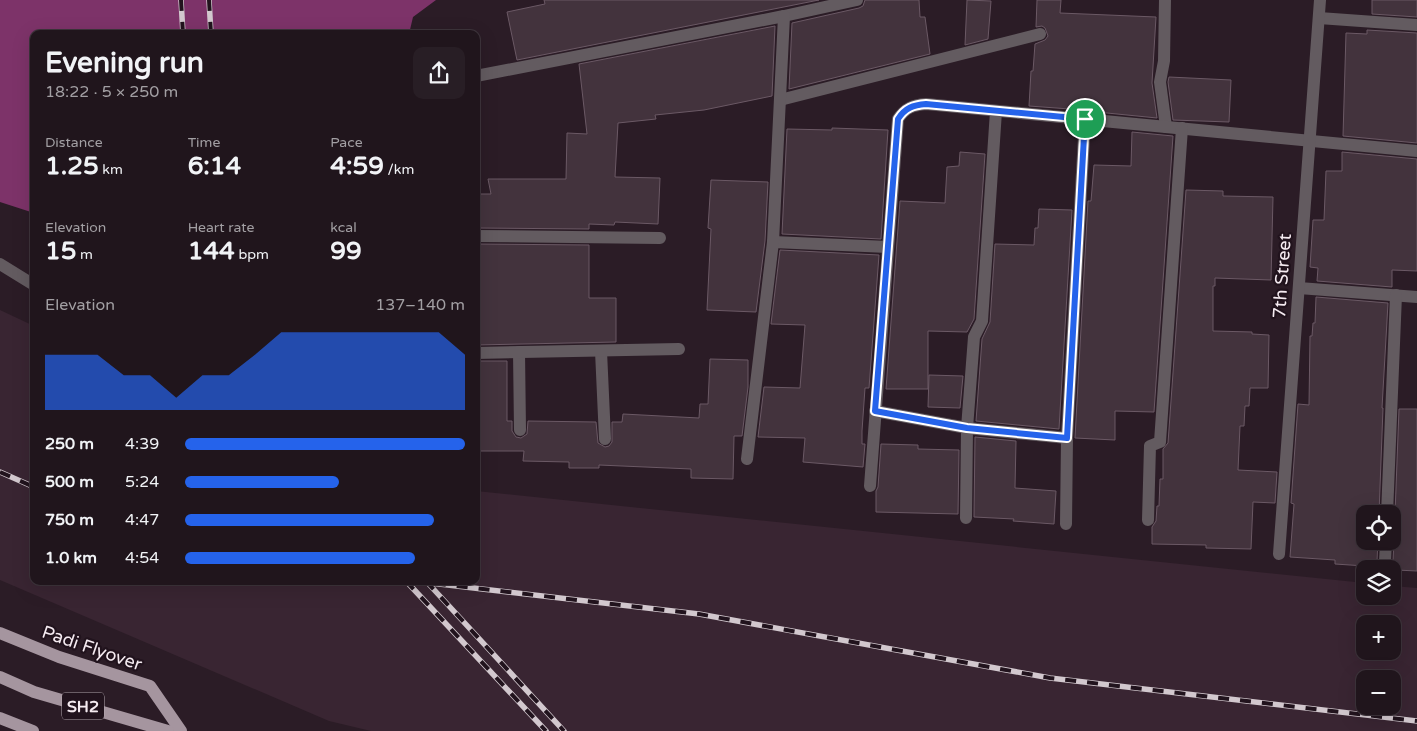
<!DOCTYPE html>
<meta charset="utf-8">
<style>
body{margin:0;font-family:"Varela Round",sans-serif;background:#281e25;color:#f1f3f6;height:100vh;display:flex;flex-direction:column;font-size:19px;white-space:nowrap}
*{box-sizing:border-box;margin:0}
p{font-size:16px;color:#a29fa3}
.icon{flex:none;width:28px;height:28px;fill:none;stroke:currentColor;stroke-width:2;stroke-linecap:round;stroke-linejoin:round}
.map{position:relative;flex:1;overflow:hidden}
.sheet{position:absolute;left:30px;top:30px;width:450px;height:555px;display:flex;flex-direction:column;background:#20151c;border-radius:10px;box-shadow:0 5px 20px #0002,0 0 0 1px #3d343b}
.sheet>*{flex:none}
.controls{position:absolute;left:1356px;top:505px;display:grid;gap:10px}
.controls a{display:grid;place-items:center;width:45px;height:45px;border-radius:10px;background:#20151c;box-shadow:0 5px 20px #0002,0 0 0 1px #3d343b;font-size:25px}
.pin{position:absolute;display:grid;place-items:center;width:42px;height:42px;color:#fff;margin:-21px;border:2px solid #fff;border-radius:50%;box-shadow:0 1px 5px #0007}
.round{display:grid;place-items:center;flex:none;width:52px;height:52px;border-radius:10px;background:#281e25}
.head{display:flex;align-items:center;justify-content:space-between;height:85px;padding:0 15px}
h1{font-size:28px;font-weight:800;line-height:38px}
.figures{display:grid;grid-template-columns:repeat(3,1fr);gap:8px;height:85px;padding:5px 15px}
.figures div{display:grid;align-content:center}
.figures b{font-size:25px;font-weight:800}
.figures small{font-size:14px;font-weight:400}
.figures p{font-size:14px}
.chart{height:140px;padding:10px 15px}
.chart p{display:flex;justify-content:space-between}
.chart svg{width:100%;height:90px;margin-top:5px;fill:#2563eb;opacity:.7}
ul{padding:0 15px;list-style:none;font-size:16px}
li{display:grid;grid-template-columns:80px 60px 1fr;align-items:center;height:38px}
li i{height:12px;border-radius:6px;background:#2563eb}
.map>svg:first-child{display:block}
.built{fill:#392532;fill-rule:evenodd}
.forest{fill:#7d3369}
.building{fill:#43333d;stroke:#6b5965}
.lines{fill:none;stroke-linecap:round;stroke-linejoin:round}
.minor{stroke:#635b60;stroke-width:12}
.primary{stroke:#a5959f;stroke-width:12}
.rail-casing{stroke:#d2c8ce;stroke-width:5.5}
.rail{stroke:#21131d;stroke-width:4;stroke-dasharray:11;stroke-linecap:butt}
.route-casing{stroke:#fff;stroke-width:10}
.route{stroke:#2563eb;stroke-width:6}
.labels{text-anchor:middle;stroke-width:4.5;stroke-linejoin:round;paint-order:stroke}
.shield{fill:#21131d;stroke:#b5aab1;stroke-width:1}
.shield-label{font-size:16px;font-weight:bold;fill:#f5ebf1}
.street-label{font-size:18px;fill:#f5ebf1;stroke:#21131d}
</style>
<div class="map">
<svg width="1417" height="731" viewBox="0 0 1417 731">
<rect width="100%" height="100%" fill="#2b1c26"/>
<!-- built -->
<path class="built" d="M0,310L34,326V581H476V491L1365,583V596H1392L1393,586L1417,588V731H371L329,721L0,580ZM1365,624H1392V651H1365ZM1365,679H1392V706H1365Z"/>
<!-- forest -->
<path class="forest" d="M0,0H436L413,17L409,34H34V213L0,202Z"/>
<!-- building -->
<g class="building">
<path d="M544,0H819L517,60L507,12L545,4Z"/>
<path d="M865,0H919L920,17H925L930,54L789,89L792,23L859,8L863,6Z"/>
<path d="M967,0L991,1L988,39L965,45Z"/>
<path d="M1037,0H1061L1060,13L1156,17L1152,83L1157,118L1097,112V111L1029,106L1031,71H1033L1035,44L1045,40L1048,36L1045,28L1042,26L1036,27Z"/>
<path d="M1372,0H1417V17L1372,14Z"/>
<path d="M775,26L772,96L704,110L655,115L656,119L618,123L615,177L660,178L658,224L615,222L614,225L589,224V229L476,228V194H491L488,179H566L567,133L587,134L579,64Z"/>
<path d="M1367,30L1417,33V143L1343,136L1346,33L1367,34Z"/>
<path d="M1169,77L1231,80L1229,122L1173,120L1168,82Z"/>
<path d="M832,128L888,130L881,239L782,234L787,129L832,130Z"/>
<path d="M1132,132L1173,136L1154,412L1115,411V440L1075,438L1088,201H1091L1094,165L1131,166Z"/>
<path d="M960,152L985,154L974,319L967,332L928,331V389H886L900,201L945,203L947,167L959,166Z"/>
<path d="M1342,152L1417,159V271L1392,270V287L1317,281L1318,268L1310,267L1313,220H1324L1326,171H1342Z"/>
<path d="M711,180L768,182L765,241L756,312L707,310L711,229L708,228Z"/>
<path d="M1186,190L1223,191V196L1273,197L1271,280L1215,278V286H1213V331L1252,332V334L1269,335L1268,388H1250L1249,406H1245L1244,426H1240L1238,470L1277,472L1275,503L1253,502L1251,549L1206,548V545L1152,544V527L1156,521L1157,506H1159L1160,479H1163V449L1168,443Z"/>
<path d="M1039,209L1072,210L1059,429L976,421L982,339L990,322L995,244L1034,245L1035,228H1038Z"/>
<path d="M476,244L589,245V298H616V342L476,345Z"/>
<path d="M780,250L879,255L869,388H865L862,431V444H865L863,467L803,462L805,438L758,437L764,387L800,388L805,325L771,324Z"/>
<path d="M1316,297L1388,303L1382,408H1383L1379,514H1365V541H1378L1377,561L1380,567L1335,564V560L1290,557L1294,504L1291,503L1298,404L1309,405L1310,336H1312L1313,323H1315Z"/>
<path d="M710,359L748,360V387L742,436H734L733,479L691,478V469L599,465V468H569V462L523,461L524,451H476V361H507V421H512V431L516,437L521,438L527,434L528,421L596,422L598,443L605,447L609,446L612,442V422H622L623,414L699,418L700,404H708Z"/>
<path d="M929,375L963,376L960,408L928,407Z"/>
<path d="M1399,409H1417V571L1396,570V568H1389L1393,561L1394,541L1392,520L1395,514Z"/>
<path d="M975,437L1016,441L1015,487V488L1056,491L1054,524L1013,521L1014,519L974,517Z"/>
<path d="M881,444L918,445V449L959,450L958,514L876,512V491L878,487Z"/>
</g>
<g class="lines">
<!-- minor -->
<g class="minor">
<path d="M1165,0L1164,61L1160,82L1166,127"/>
<path d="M1319,18L1417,25"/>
<path d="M476,76L784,16L857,0"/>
<path d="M780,100L1040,34"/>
<path d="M476,236L660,238"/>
<path d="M773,242L888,247"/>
<path d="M0,264L34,285"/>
<path d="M1299,288L1417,297"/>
<path d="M601,351L605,439"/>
<path d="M519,352L520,430"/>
<path d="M476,353L679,349"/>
<path d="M875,411L967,428L1067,438"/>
<path d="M747,459L773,242L784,16"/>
<path d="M870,486L898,119C905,108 913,105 926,104L1417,151"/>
<path d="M1387,514L1396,295"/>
<path d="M966,518L967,428L974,337L982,321L996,111"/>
<path d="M1148,520L1150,446L1160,442L1182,128"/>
<path d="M1066,524L1067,438L1085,119"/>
<path d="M1279,554L1320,0"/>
<path d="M1385,561L1386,541"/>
</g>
<!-- primary -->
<g class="primary">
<path d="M0,633L59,657L150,686L181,731"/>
<path d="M0,677L34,692L168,731"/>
<path d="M0,718L33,731"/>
</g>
<!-- rail casing -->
<g class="rail-casing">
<g id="rail">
<path d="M181,0L183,34"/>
<path d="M209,0L211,34"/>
<path d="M0,472L34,487"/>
<path d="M406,581L546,731"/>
<path d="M413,581L699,614L1050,678L1417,721"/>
<path d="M426,581L564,731"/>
</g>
</g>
<!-- rail -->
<use href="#rail" class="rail"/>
</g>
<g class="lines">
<!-- route casing -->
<g class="route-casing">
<path id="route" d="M926,104L1085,119L1067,438L967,428L875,411L898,119C905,108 913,105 926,104Z"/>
</g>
<!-- route -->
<use href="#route" class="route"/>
</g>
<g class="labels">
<!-- shield labels -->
<rect class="shield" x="62" y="692.5" width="42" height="27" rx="4"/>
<g class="shield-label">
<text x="83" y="712">SH2</text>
</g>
<!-- street labels -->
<g class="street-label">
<text transform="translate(1282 276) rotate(-86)" y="6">7th Street</text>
<text transform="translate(92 648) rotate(19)" y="6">Padi Flyover</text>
</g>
</g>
</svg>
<div class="controls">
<a><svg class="icon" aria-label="locate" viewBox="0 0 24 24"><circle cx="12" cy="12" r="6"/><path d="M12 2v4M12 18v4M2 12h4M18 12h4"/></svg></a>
<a><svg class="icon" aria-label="layers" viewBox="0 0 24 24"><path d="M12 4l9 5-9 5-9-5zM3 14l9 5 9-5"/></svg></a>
<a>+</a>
<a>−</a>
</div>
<div class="pin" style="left:1085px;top:119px;background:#1e9e55"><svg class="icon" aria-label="arrive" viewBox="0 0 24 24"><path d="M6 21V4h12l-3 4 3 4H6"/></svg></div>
<section class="sheet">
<div class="head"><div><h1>Evening run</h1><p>18:22 · 5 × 250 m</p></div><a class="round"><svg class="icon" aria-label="share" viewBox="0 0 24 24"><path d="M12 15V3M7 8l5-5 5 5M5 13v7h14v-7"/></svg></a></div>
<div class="figures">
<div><p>Distance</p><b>1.25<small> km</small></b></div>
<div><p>Time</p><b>6:14</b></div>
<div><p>Pace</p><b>4:59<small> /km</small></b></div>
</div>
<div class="figures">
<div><p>Elevation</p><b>15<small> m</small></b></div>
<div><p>Heart rate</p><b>144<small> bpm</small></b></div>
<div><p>kcal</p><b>99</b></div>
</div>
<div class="chart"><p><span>Elevation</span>137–140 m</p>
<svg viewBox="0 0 160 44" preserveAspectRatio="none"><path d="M0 44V17L10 17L20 17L30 27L40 27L50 38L60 27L70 27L80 17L90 6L100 6L110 6L120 6L130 6L140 6L150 6L160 17V44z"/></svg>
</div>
<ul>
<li><b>250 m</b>4:39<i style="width:100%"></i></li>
<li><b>500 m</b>5:24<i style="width:55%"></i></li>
<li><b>750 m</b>4:47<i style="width:89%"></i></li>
<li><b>1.0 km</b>4:54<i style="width:82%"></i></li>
</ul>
</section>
</div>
